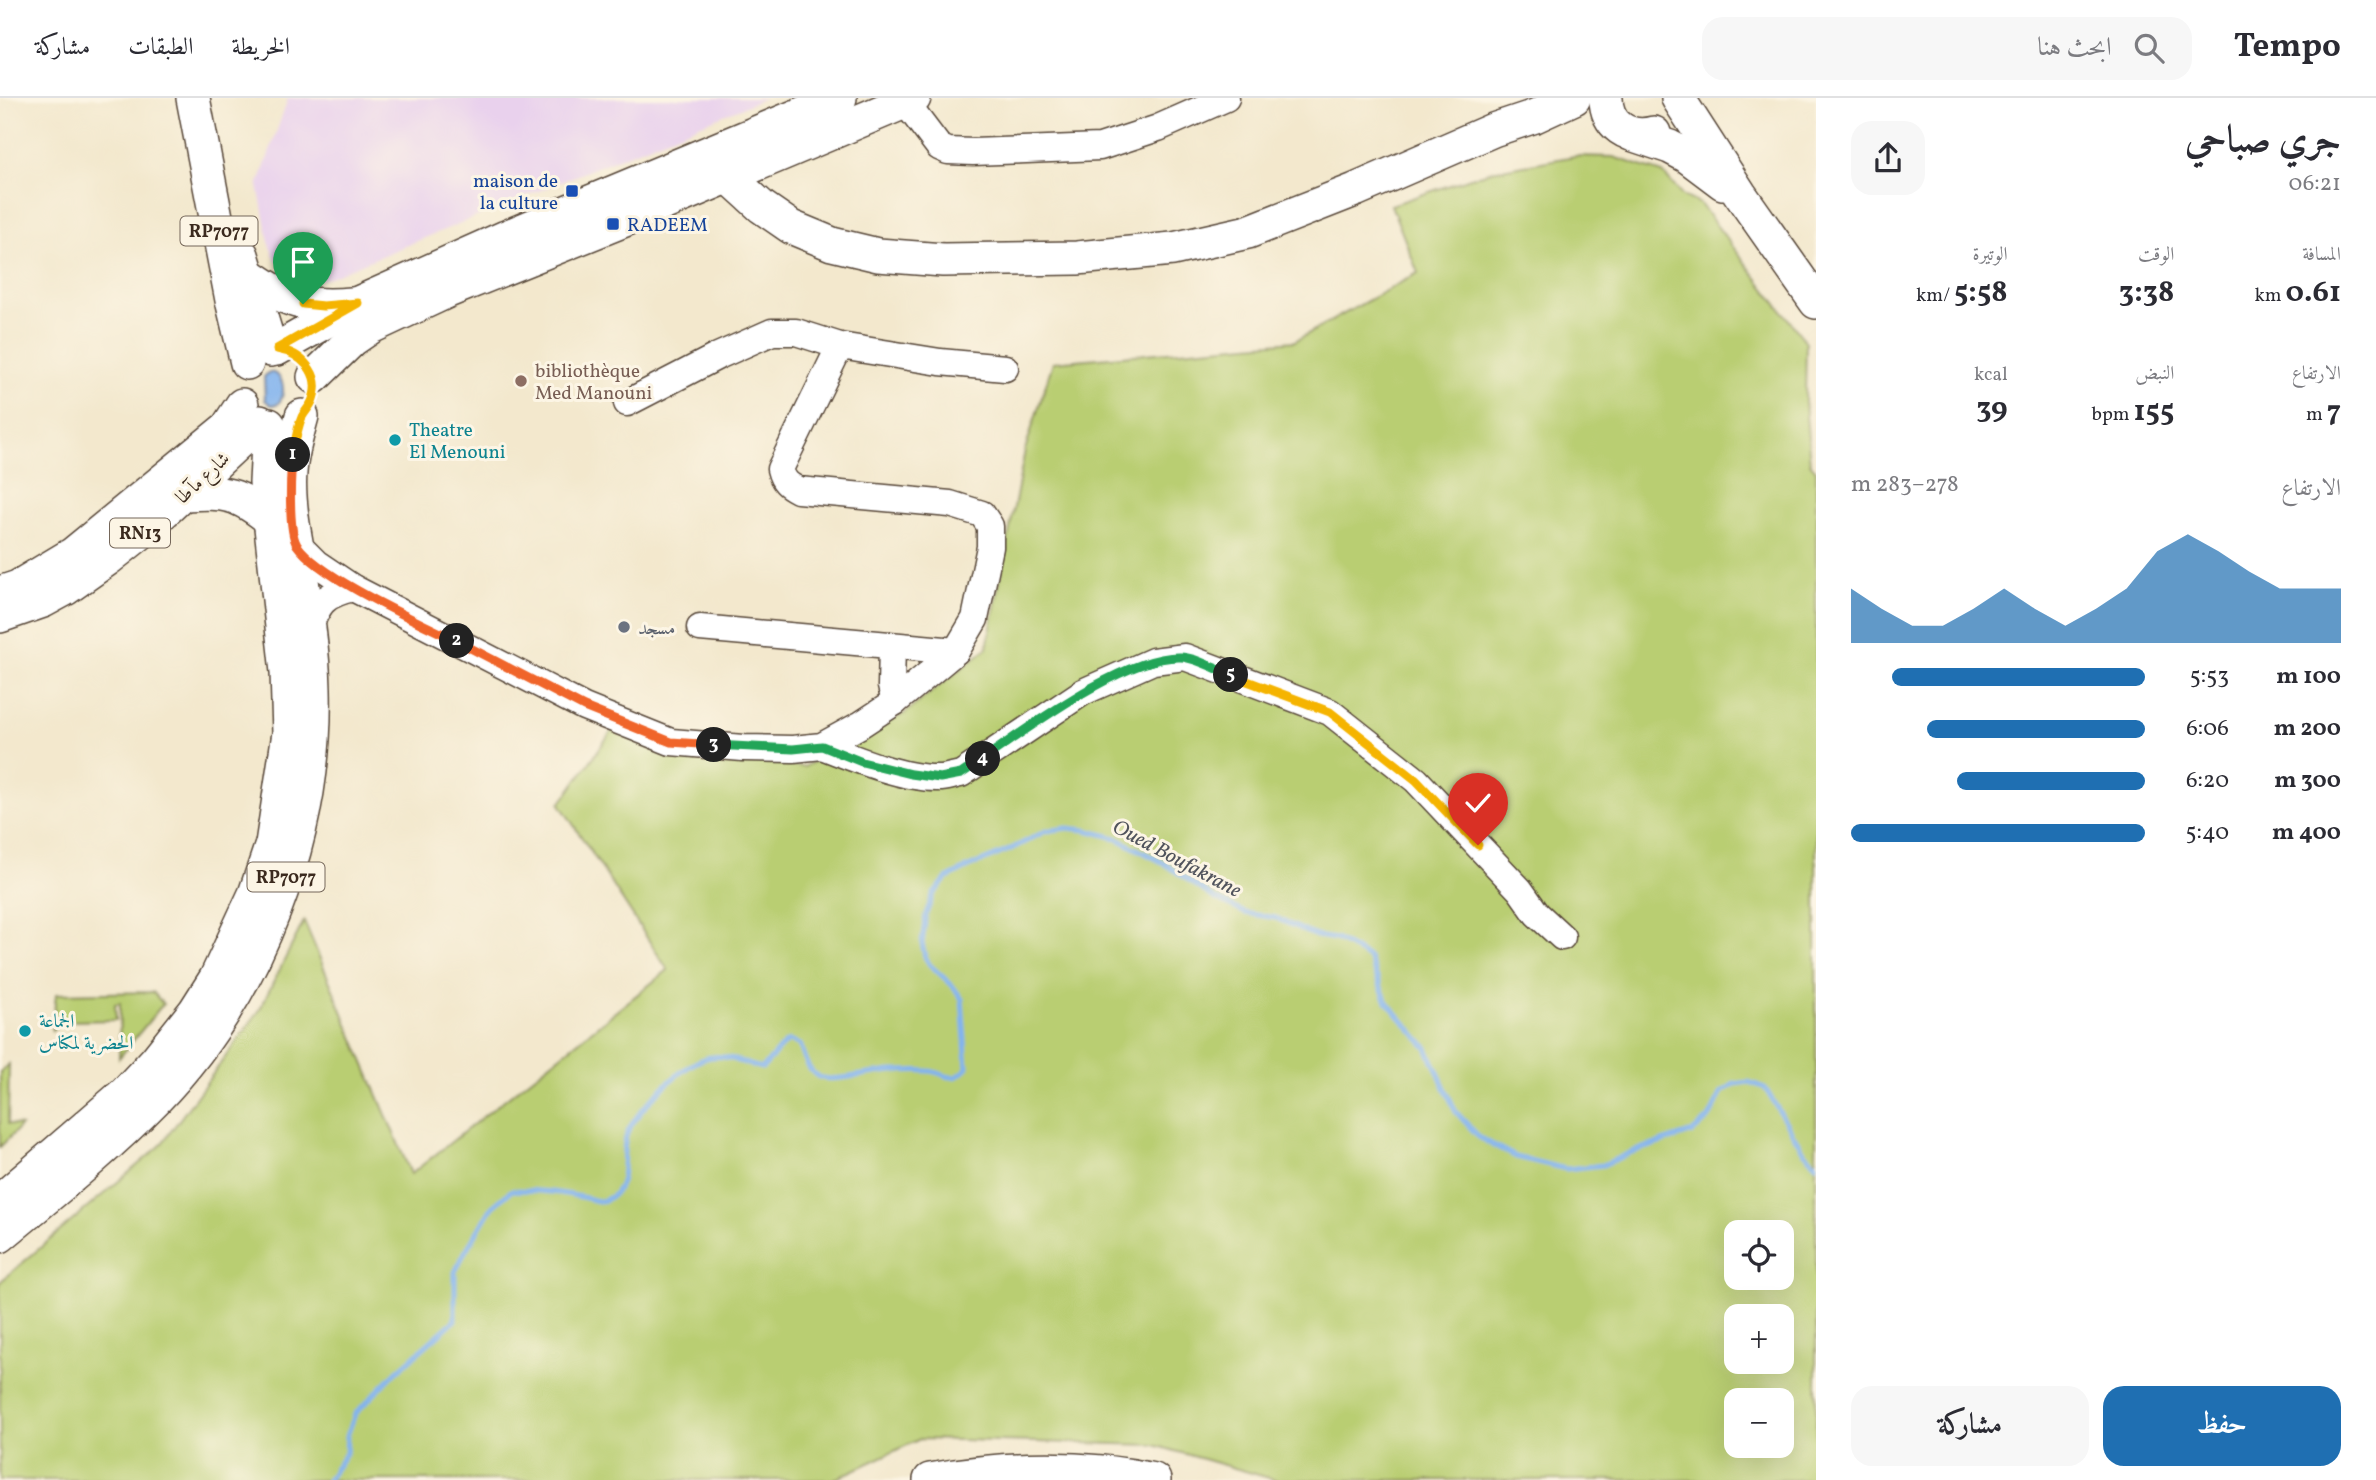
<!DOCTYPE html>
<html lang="ar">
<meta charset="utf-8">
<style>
body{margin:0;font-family:Vollkorn,Amiri,serif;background:#f7f7f7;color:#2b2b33;direction:rtl;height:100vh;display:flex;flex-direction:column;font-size:26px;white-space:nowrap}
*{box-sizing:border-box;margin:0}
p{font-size:23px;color:#7c7c81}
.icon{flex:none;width:38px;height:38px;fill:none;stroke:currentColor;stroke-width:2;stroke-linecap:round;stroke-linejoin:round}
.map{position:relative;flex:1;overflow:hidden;direction:ltr}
.side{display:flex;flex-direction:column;background:#fff;width:560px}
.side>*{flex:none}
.fabs{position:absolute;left:1724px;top:1122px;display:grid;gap:14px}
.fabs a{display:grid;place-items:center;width:70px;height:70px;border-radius:14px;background:#fff;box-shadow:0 7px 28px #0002;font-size:35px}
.pin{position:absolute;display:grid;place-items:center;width:60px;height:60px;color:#fff;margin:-72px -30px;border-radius:50% 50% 50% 0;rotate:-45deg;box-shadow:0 0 7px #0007}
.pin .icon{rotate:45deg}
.km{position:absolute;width:35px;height:35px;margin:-18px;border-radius:50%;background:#222;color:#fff;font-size:19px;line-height:35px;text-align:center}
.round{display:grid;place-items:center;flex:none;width:74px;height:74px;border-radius:21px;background:#f7f7f7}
.headline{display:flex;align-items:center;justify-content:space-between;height:119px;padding:0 35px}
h1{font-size:38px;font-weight:700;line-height:52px}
.metrics{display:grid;grid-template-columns:repeat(3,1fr);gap:10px;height:119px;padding:7px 35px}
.metrics div{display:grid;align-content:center}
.metrics b{font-size:30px;font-weight:700}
.metrics small{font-size:19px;font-weight:400}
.metrics p{font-size:19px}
.chart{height:196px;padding:14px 35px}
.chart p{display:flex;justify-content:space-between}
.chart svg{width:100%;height:126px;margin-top:7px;fill:#1f6fb2;opacity:.7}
.primary-button{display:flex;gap:14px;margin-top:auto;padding:14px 35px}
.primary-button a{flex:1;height:80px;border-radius:21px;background:#1f6fb2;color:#fff;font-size:28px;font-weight:700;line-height:80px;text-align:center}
.primary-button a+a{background:#f7f7f7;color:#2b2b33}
ul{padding:0 35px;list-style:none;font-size:23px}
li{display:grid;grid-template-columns:112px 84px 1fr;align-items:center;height:52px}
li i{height:18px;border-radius:9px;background:#1f6fb2}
header{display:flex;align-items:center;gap:42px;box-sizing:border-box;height:98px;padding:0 35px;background:#fff;border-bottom:2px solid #e1e1e2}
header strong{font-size:33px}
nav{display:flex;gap:38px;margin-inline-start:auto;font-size:24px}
.search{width:490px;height:63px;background:#f7f7f7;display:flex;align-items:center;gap:18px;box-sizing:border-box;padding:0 24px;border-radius:21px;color:#7c7c81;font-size:26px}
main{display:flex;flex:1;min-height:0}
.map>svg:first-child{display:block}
.built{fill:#e9d1ed}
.green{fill:#b9ce72;stroke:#7a7c48;stroke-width:2;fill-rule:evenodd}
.water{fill:#82b3ee;stroke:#5e6e86;stroke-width:2}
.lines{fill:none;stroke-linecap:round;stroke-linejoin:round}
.stream{stroke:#82b3ee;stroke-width:5}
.minor-casing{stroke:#574638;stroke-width:29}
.major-casing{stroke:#574638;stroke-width:36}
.minor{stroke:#fff;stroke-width:26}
.major{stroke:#fff;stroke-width:33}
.split-1-casing{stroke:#fff;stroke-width:14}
.split-2-casing{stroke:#fff;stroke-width:14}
.split-3-casing{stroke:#fff;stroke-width:14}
.split-4-casing{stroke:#fff;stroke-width:14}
.split-5-casing{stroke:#fff;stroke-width:14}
.split-6-casing{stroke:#fff;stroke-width:14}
.split-1{stroke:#f5b400;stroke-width:9}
.split-2{stroke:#f0652b;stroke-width:9}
.split-3{stroke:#f0652b;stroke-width:9}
.split-4{stroke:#22a559;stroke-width:9}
.split-5{stroke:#22a559;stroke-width:9}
.split-6{stroke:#f5b400;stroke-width:9}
.transit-dot{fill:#1a4fb4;stroke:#fcf5e5;stroke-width:2.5}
.education-dot{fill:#8d6e63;stroke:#fcf5e5;stroke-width:2.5}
.culture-dot{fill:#0f9aa8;stroke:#fcf5e5;stroke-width:2.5}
.worship-dot{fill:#6b7280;stroke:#fcf5e5;stroke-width:2.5}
.labels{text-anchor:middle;stroke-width:6;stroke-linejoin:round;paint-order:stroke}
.shield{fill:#fcf5e5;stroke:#75675a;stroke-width:2}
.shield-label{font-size:18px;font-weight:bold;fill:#3b2a1e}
.transit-label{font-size:19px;fill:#164399;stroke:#fcf5e5;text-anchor:end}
.education-label{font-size:19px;fill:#785e54;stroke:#fcf5e5;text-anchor:start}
.culture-label{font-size:19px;fill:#0d838f;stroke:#fcf5e5;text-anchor:start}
.street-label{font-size:19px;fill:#3b2a1e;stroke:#fcf5e5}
.worship-label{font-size:19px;fill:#5b616d;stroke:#fcf5e5;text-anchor:start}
.water-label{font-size:21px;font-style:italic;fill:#50535c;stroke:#fcf5e5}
</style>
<header>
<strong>Tempo</strong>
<div class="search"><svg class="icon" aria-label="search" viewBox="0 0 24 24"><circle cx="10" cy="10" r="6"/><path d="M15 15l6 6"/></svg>ابحث هنا</div>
<nav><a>الخريطة</a><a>الطبقات</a><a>مشاركة</a></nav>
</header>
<main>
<section class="side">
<div class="headline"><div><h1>جري صباحي</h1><p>06:21</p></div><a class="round"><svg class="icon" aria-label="share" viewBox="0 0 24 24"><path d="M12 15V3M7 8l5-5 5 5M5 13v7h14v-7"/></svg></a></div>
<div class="metrics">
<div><p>المسافة</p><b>0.61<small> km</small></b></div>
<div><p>الوقت</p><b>3:38</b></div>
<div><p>الوتيرة</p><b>5:58<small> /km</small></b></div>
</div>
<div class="metrics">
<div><p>الارتفاع</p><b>7<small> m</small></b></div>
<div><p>النبض</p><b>155<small> bpm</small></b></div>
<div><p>kcal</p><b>39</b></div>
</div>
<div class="chart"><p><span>الارتفاع</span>278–283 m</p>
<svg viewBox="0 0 160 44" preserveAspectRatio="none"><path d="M0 44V25L10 32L20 38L30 38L40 32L50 25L60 32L70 38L80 32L90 25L100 12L110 6L120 12L130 19L140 25L150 25L160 25V44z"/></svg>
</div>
<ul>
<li><b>100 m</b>5:53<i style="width:86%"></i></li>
<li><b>200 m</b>6:06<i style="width:74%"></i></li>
<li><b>300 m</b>6:20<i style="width:64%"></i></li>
<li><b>400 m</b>5:40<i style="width:100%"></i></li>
</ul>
<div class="primary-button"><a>حفظ</a><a>مشاركة</a></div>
</section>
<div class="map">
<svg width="1816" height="1382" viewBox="0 0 1816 1382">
<rect width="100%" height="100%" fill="#fcf5e5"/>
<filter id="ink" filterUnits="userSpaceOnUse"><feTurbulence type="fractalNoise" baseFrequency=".0143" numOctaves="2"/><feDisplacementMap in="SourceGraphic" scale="14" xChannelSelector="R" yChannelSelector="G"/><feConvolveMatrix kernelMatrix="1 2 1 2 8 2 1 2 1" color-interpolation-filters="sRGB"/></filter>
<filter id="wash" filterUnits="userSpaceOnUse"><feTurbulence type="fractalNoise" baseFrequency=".00686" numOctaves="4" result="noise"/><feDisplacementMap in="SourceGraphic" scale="28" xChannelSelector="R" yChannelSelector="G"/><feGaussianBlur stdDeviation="1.57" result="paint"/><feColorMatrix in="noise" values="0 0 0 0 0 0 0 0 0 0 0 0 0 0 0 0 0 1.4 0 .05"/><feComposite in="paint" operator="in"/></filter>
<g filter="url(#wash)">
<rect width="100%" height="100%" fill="#f3e8cd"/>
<!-- built -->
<path class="built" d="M288,0H765L325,181L307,183L294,178L276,162L270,149L258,88Z"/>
<!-- green -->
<g class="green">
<path d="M1575,58L1613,59L1663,75L1683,98L1700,106L1806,244L1805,304L1810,365L1816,372V1382H1276L1154,1347L920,1341L833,1382H0V1184L160,1048L259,913L304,823L411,1076L668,872L560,706L614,630L679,654L804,669L904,616L987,550L1025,352L1053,264L1295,243L1418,175L1391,107L1491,73ZM1736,1134H1782V1180H1736ZM1736,1218H1782V1264H1736ZM1736,1302H1782V1348H1736Z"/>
<path d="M153,894L163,906L119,960L120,905L115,906L116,922L68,923L52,932L56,896Z"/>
<path d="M9,966L8,1026L21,1028L0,1049V974Z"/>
</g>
<!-- water -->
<path class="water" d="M269,274C285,276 287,296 277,307H271L265,302L264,279Z"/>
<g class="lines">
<!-- stream -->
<path class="stream" d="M328,1382L346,1355L347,1338L355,1316L396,1274L455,1222V1174L465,1154L492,1109L512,1092C538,1092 561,1094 586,1100C594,1102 600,1105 607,1101C632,1089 618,1054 628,1033C640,1010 684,963 711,959C729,956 745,967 762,970C772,962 778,948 789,943L800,947C804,958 807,973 819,979C833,985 876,973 895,973C906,973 917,972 928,973C946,974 952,988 967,970L962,901L952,887L930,867L925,859L922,845L926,816L933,797L946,781L971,768L1009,752L1046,733L1067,730L1086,732L1116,740L1162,764L1214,800L1245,815L1276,820L1316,838L1336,841L1369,860L1387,904L1427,950L1456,1014L1480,1040L1516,1059L1566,1071L1603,1067L1632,1054L1693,1034L1709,1020L1722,994L1734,986L1749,984L1765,990L1802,1051L1816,1066"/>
</g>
</g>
<g filter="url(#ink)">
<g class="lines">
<!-- minor casing -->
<g class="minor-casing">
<g id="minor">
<path d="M905,4L939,49L948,53L973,54L1100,49L1158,30L1226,0"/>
<path d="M627,305L718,258L772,234H796L840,248"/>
<path d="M296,445L316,465L353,490L584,609L671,644L743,650L793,651L822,648L860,627L895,604L956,553L975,521L990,449V428L982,416L950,406L798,392C788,387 783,383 780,371L840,248L940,264L1005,270"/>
<path d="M700,530L956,553"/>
<path d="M308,532C319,505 323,497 353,490"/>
<path d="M892,548L891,588L895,604"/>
<path d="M822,648C855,661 904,681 939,680C946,680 954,677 961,676L1083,594L1153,563L1185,559L1330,614L1416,682L1520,792L1537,816L1562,839"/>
</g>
</g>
<!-- major casing -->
<g class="major-casing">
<g id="major">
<path d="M193,0L232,202L247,265"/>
<path d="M1606,0C1606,27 1628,42 1654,35"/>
<path d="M1678,0L1740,96L1816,204"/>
<path d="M1631,36L1670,49L1687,58L1723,85"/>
<path d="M714,53L729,79L762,109L791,129L832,146L878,157L943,162L1077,160L1173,151L1248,134L1355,92L1493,32L1535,18L1574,0"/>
<path d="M242,157L271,252"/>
<path d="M248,176C288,204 303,210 352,206"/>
<path d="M277,251L358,205L506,139L840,0"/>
<path d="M314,279L352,242L371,229L448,193L632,119L914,0"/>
<path d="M183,396C226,394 237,394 272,423"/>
<path d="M0,495L18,489L73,456L227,330L242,307"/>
<path d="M0,518L43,503L65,491L109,460L143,433L260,324"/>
<path d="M0,1103L125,995L156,962L195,913L216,880L255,796L272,746L289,635L287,574L266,384L269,327"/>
<path d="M0,1138C53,1094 107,1051 155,1002C258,896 318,738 314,591C313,543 303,492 296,444C292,422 288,398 290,375C291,356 297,337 302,318"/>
<path d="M930,1382C1004,1369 1079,1366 1154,1382"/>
</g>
</g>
<!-- minor -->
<use href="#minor" class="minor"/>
<!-- major -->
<use href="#major" class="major"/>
</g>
</g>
<g class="lines" filter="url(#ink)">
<!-- split-1 casing -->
<g class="split-1-casing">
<path id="split-1" d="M293,357C295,345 297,330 302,319C305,313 311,308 313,301C322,275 301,255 277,251L358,205L323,208L303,206"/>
</g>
<!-- split-2 casing -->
<g class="split-2-casing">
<path id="split-2" d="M293,357C290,374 288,433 297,447C320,480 419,524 457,543"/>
</g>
<!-- split-3 casing -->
<g class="split-3-casing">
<path id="split-3" d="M457,543L584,609L671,644L714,647"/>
</g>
<!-- split-4 casing -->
<g class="split-4-casing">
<path id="split-4" d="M714,647L793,651L822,648L862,664L911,676L940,680L961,676L983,661"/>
</g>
<!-- split-5 casing -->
<g class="split-5-casing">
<path id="split-5" d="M983,661C1030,629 1125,557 1181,559C1197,560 1216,571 1231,577"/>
</g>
<!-- split-6 casing -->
<g class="split-6-casing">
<path id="split-6" d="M1231,577L1330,614L1416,682L1478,747"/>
</g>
<!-- split-1 -->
<use href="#split-1" class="split-1"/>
<!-- split-2 -->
<use href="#split-2" class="split-2"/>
<!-- split-3 -->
<use href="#split-3" class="split-3"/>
<!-- split-4 -->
<use href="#split-4" class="split-4"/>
<!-- split-5 -->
<use href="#split-5" class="split-5"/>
<!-- split-6 -->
<use href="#split-6" class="split-6"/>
</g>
<!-- markers -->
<g class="transit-dot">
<rect x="565" y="86" width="14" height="14" rx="3.5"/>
<rect x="606" y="119" width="14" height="14" rx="3.5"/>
</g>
<circle class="education-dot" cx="521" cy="283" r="7"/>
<g class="culture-dot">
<circle cx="395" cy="342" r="7"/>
<circle cx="25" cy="933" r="7"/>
</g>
<circle class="worship-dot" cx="624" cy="529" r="7"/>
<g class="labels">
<!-- shield labels -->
<g class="shield">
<rect x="180.5" y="118.5" width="77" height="29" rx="5"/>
<rect x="110" y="420.5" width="60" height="29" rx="5"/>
<rect x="247.5" y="764.5" width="77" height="29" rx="5"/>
</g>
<g class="shield-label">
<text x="219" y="139">RP7077</text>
<text x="140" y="441">RN13</text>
<text x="286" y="785">RP7077</text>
</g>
<!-- transit labels -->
<g class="transit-label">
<text x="558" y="89">maison de<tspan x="558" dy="22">la culture</tspan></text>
<text x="627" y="133" text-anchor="start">RADEEM</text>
</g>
<!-- education labels -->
<g class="education-label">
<text x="535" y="279">bibliothèque<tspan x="535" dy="22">Med Manouni</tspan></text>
</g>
<!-- culture labels -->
<g class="culture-label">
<text x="409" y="338">Theatre<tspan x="409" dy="22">El Menouni</tspan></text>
<text x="39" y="929">الجماعة<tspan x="39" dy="22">الحضرية لمكناس</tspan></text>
</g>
<!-- street labels -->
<g class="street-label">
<text transform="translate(202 379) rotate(-43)" y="7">شارع مآطا</text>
</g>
<!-- worship labels -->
<g class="worship-label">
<text x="638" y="536">مسجد</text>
</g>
<!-- water labels -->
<g class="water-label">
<text transform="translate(1177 760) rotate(28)" y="7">Oued Boufakrane</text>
</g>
</g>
</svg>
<div class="fabs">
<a><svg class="icon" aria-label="locate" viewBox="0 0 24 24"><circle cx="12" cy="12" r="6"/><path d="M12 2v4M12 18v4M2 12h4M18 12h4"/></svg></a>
<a>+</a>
<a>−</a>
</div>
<div class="pin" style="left:303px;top:206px;background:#1e9e55"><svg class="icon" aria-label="arrive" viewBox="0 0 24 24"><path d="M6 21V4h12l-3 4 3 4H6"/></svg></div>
<div class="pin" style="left:1478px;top:747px;background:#d93025"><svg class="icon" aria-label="check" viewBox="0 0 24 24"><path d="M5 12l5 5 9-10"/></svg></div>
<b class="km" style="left:293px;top:357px">1</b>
<b class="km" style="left:457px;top:543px">2</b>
<b class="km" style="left:714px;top:647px">3</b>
<b class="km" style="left:983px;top:661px">4</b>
<b class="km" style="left:1231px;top:577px">5</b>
</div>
</main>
